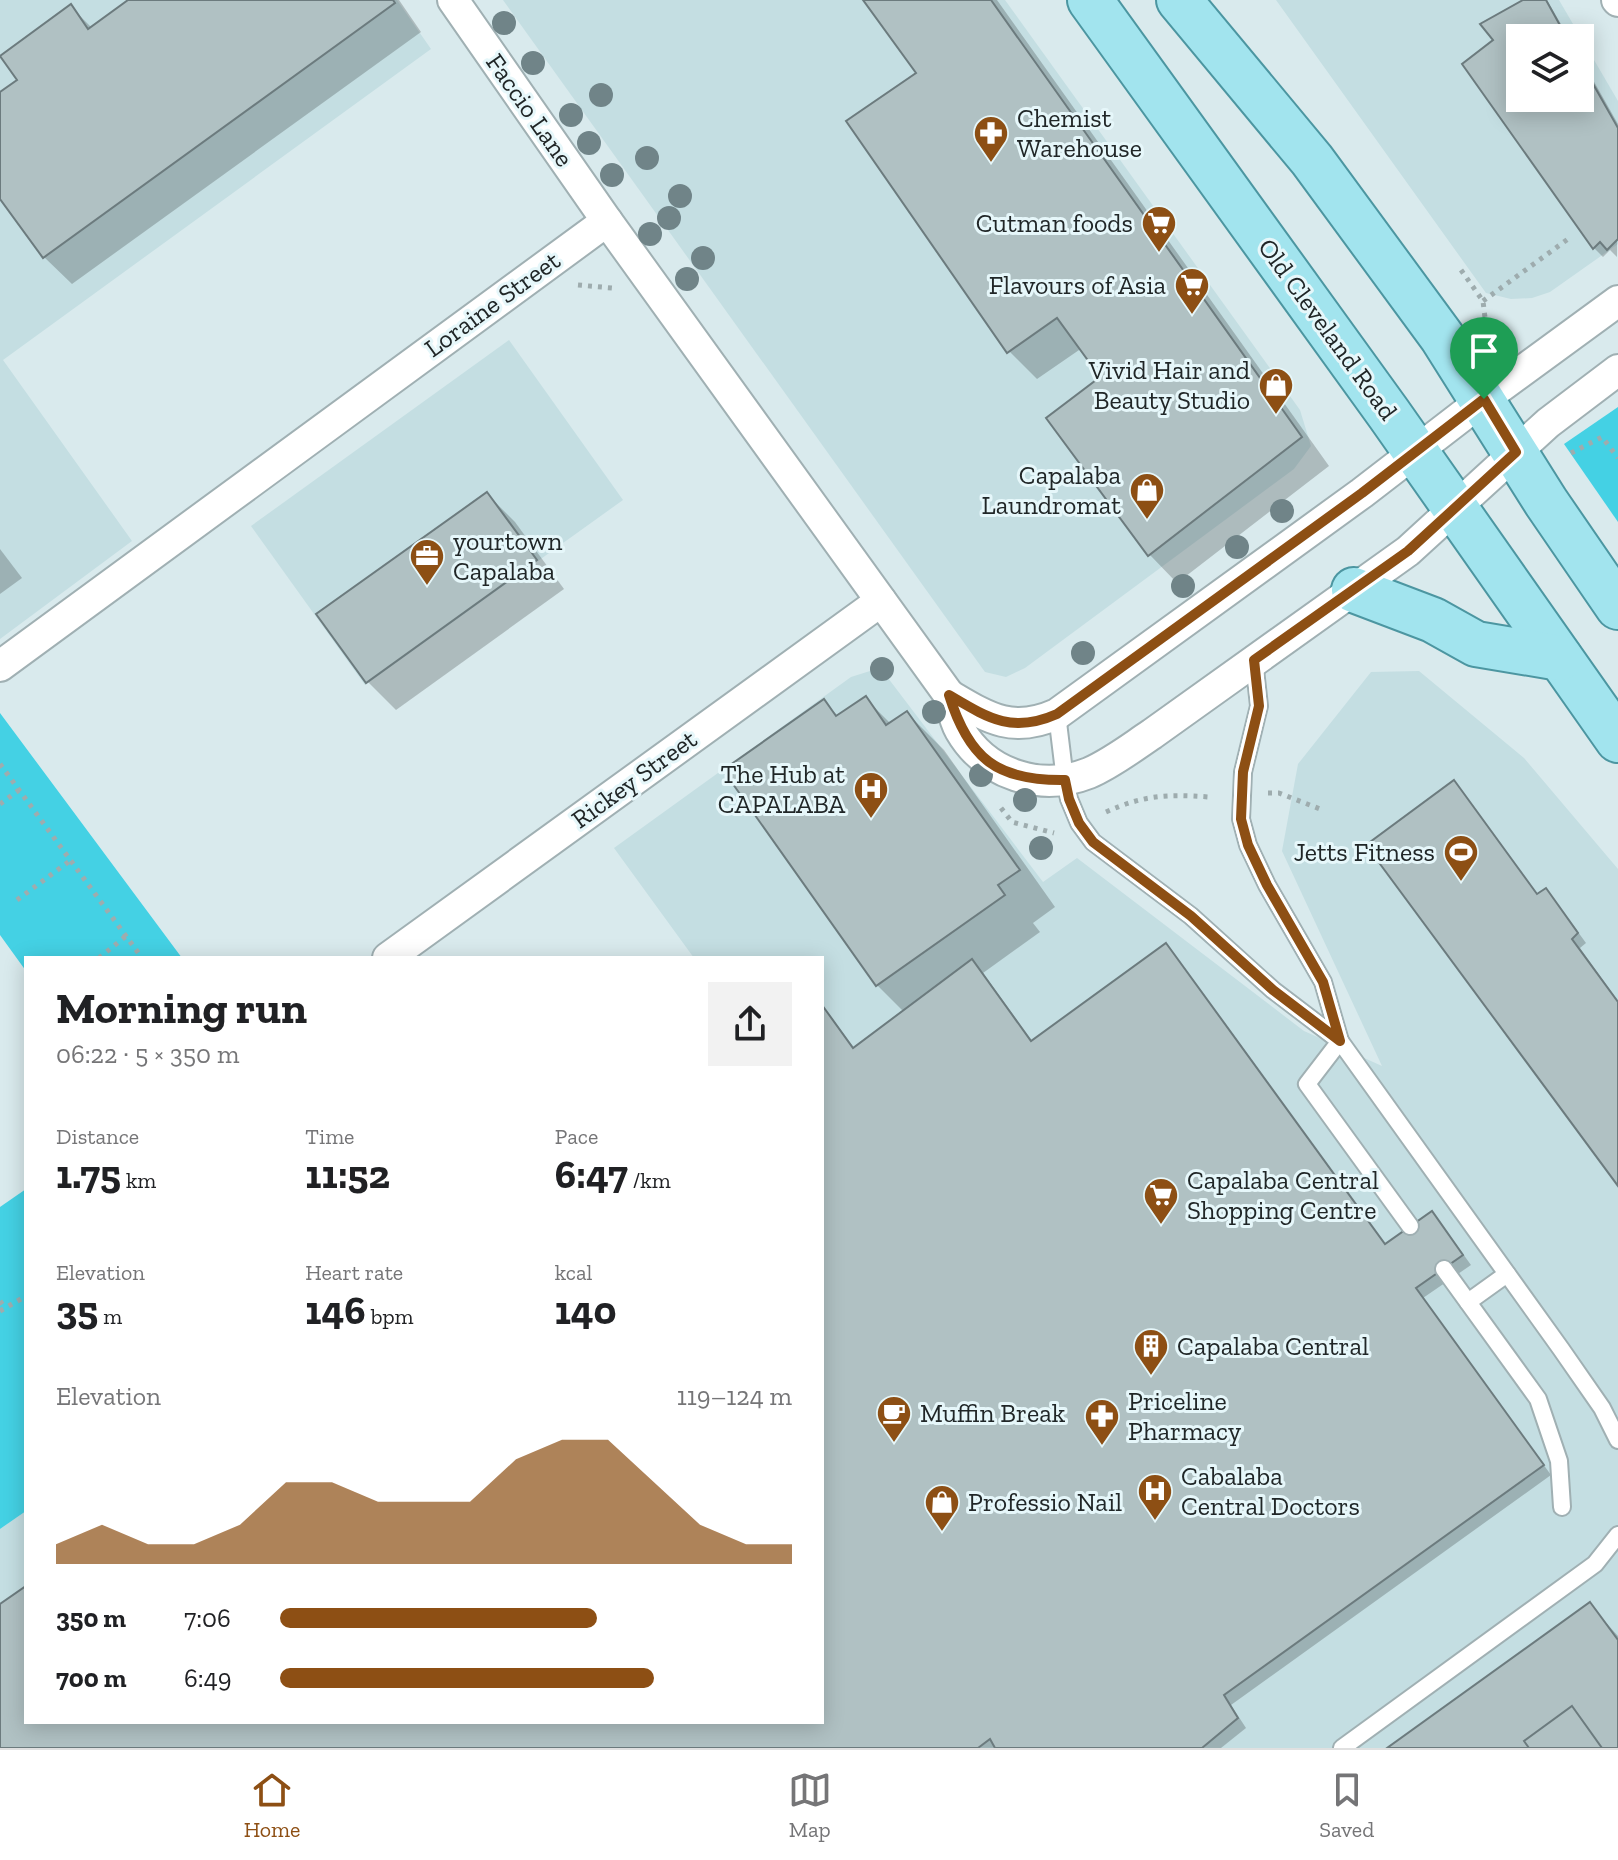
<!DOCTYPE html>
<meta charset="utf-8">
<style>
body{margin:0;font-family:"Zilla Slab",serif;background:#f2f2f2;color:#202124;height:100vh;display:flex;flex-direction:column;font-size:30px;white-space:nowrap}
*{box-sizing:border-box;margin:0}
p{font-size:26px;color:#757577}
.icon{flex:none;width:44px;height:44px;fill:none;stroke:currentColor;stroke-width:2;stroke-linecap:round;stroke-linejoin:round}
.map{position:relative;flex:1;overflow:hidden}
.side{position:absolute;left:24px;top:956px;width:800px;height:768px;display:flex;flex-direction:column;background:#fff;border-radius:0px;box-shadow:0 4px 20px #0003}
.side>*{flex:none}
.tools{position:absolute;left:1506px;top:24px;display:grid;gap:16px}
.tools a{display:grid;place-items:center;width:88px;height:88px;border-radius:0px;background:#fff;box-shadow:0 4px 20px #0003;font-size:40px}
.pin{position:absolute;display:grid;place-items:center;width:68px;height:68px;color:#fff;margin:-82px -34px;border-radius:50% 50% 50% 0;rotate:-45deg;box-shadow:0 0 8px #0007}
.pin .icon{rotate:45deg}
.round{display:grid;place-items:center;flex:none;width:84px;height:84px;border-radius:0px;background:#f2f2f2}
.summary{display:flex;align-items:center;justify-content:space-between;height:136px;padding:0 32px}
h1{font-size:44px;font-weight:700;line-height:60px}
.stats{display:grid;grid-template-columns:repeat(3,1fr);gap:12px;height:136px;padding:8px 32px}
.stats div{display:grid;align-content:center}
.stats b{font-size:40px;font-weight:700}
.stats small{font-size:22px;font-weight:400}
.stats p{font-size:22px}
.chart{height:224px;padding:16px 32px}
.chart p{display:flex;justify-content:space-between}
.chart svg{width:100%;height:144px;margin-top:8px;fill:#8d4f14;opacity:.7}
ul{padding:0 32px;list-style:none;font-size:26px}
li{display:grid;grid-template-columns:128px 96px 1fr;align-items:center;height:60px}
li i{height:20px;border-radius:10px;background:#8d4f14}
.menu{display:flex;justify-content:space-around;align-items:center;height:112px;border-top:2px solid #e0e0e0;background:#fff;font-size:22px;color:#757577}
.menu a{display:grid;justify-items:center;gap:4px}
.menu .selected{color:#8d4f14}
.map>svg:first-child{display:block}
.built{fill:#c4dee2;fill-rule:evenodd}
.green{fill:#44d1e4}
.shadow{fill:#0003}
.building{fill:#b0c1c3;stroke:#6c7b7e;stroke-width:2}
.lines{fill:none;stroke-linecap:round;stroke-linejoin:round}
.service-casing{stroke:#a0b0b3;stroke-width:20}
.minor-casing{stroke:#a0b0b3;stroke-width:34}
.primary-casing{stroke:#4c96a1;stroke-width:48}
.path{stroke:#9eacae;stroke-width:5;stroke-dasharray:4 6;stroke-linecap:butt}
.service{stroke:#fff;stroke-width:16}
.minor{stroke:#fff;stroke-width:30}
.primary{stroke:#a2e4ee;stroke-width:44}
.tree{fill:#708488}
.route-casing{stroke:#fff;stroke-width:16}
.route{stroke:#8d4f14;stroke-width:10}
.labels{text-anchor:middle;stroke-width:6;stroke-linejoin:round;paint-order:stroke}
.street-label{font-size:26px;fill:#202627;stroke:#e6f7fa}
.poi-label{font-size:26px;fill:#202627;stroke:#e6f7fa;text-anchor:start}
</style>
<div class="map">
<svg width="1618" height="1748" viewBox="0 0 1618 1748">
<rect width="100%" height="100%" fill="#d9eaed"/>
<!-- built -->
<g class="built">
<path d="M0,0H397L431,49L3,360L132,541L0,639Z"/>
<path d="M503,0H1005L1300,410L1311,446L1294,469L1025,668L1006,677L985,672Z"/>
<path d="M1276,0H1559L1618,101V244L1550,292L1532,298L1511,299L1486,293ZM1520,38H1580V98H1520Z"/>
<path d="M509,340L623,500L365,685L251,526Z"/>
<path d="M870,671L888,678L1043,882L1077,858L1304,1031L1382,1066L1282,851L1298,764L1371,672L1419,671L1524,758L1618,869V1748H0V1529L26,1511V1722H822V958H694L614,848L851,677Z"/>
</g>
<!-- green -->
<g class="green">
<path d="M1618,407V522L1564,444Z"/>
<path d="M0,713L182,958H26V971L0,935Z"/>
<path d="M26,1189V1511L0,1529V1207Z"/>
</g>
<!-- shadow -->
<g class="shadow">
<path d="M131,0H399L421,32L72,284L44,257L0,196V95L20,80L71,7L92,28Z"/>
<path d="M865,0H997L1329,466L1177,583L1150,555L1049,418L1103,378L1082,348L1037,379L1009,351L919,74Z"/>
<path d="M1528,0H1547L1569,38H1520V98H1580V57L1618,124L1617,257L1610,250L1603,257L1594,248L1465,64L1496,40Z"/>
<path d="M487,494L515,522L564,589L396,710L368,682L319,615Z"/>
<path d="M0,549L22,578L0,594Z"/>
<path d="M865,698L891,724L907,713L944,750L1055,907L1033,923L1040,932L983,973L1033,1042L1166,946L1386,1245L1431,1213L1440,1222L1471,1265L1423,1298L1551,1475L1231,1705L1246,1728L1221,1748H0V1607L26,1588V1722H822V1005L855,1049L904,1012L877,985L823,701L839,717Z"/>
<path d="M1454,782L1539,896L1546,890L1554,899L1586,943L1580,948L1618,1001V1182Z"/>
<path d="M1590,1605L1618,1636V1748H1392Z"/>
</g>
<!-- building -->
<g class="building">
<path d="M128,0H393L395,3L43,258L0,199V92L17,80L0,56L71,4L88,29Z"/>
<path d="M863,0H991L1302,437L1148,556L1046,418L1100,377L1057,318L1007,353L846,121L916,73Z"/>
<path d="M1523,0H1546L1567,38H1520V98H1580V61L1618,128V239L1607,250L1600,242L1593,249L1462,64L1493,40L1480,24Z"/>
<path d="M487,492L537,560L366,683L316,614Z"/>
<path d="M866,696L886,725L907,711L1020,870L998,885L1005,895L876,986L723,770L824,699L836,716Z"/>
<path d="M1454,780L1537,894L1546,888L1578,933L1572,939L1618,1002V1186L1366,845Z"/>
<path d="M1166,943L1385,1244L1432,1211L1463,1255L1416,1288L1544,1465L1224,1695L1238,1718L1202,1748H995L990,1739L978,1748H0V1604L26,1586V1722H822V1005L853,1048L972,959L1031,1041Z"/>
<path d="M1590,1602L1618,1640V1748H1387Z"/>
<path d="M1572,1706L1602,1748H1529L1524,1741Z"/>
</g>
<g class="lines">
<!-- service casing -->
<g class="service-casing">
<g id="service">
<path d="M1254,660L1259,706L1243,772L1241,819L1248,845L1267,885L1323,982L1340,1041"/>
<path d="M1057,714L1065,780L1069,799L1079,823L1093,842L1191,916L1273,990L1340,1041L1561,1349L1602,1408L1618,1440"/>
<path d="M1340,1041L1307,1084L1410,1226"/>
<path d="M1444,1269L1538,1399L1559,1461L1562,1507"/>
<path d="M1468,1302L1507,1274"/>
<path d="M1342,1748L1595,1564L1618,1535"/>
</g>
</g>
<!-- minor casing -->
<g class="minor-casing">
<g id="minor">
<path d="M453,0L607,221"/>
<path d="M1617,0L1618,1"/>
<path d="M0,666L607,221L949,695C952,706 954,720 960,730C986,775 1041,792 1089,773C1112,763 1131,748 1152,734L1408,551L1548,423L1618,370"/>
<path d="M949,695C988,718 1012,734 1057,714L1362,493L1484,399L1618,301"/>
<path d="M388,958L881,601"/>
</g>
</g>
<!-- primary casing -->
<g class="primary-casing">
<g id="primary">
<path d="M1090,0L1389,414L1618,740"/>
<path d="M1179,0L1312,160L1442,337L1546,502L1618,607"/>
<path d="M1354,590L1433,620L1476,644L1560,658"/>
</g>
</g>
<!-- path -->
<g class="path">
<path d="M1461,270L1483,301L1486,326"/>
<path d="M578,285L612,288"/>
<path d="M1483,301L1568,239"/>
<path d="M1571,453L1602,437L1618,458"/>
<path d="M0,764L142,958"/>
<path d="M1268,793H1279L1320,809"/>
<path d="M0,804L19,790"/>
<path d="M1001,808L1012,822L1054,833"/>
<path d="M1106,812C1144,795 1167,794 1209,797"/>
<path d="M17,900L71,860"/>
<path d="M99,958L126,936"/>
<path d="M0,1301L5,1308"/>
<path d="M0,1311L26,1296"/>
</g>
<!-- service -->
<use href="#service" class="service"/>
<!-- minor -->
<use href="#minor" class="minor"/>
<!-- primary -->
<use href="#primary" class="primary"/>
</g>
<!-- trees -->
<g class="tree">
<circle cx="504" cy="23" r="12"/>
<circle cx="533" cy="63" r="12"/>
<circle cx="601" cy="95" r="12"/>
<circle cx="571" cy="115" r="12"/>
<circle cx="589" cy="143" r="12"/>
<circle cx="647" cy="158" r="12"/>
<circle cx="612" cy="175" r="12"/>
<circle cx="680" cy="196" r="12"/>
<circle cx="669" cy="218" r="12"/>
<circle cx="650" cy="234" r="12"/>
<circle cx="703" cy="258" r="12"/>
<circle cx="687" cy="279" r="12"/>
<circle cx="1282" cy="511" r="12"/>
<circle cx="1237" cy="547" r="12"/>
<circle cx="1183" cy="586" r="12"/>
<circle cx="1083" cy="653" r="12"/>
<circle cx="882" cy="669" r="12"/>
<circle cx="934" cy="712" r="12"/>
<circle cx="981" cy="775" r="12"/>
<circle cx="1025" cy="800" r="12"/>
<circle cx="1041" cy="848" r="12"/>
</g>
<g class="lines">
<!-- route casing -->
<g class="route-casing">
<path id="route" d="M1484,399L1516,452L1408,551L1254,660L1259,706L1243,772L1241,819L1248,845L1267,885L1323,982L1340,1041L1273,990L1191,916L1093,842L1079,823L1069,799L1065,780C997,781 969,759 949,695C988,718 1012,734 1057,714L1362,493Z"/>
</g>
<!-- route -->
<use href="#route" class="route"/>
</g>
<!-- icons -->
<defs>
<g id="pharmacy-pin" transform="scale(1.8)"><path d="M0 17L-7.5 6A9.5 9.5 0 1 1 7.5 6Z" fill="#8d4f14" stroke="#e6f7fa"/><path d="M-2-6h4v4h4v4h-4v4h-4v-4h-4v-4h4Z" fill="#fff"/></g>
<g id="supermarket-pin" transform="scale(1.8)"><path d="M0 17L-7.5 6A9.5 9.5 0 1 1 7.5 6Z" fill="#8d4f14" stroke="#e6f7fa"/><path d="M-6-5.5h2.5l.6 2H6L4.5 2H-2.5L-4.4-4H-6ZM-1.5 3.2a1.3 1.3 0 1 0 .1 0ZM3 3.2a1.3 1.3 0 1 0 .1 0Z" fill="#fff"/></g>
<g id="shop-pin" transform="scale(1.8)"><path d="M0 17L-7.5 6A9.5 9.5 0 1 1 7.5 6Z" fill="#8d4f14" stroke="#e6f7fa"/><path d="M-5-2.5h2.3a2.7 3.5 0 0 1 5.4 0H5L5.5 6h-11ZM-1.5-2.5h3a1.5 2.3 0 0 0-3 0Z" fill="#fff"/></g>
<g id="office-pin" transform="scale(1.8)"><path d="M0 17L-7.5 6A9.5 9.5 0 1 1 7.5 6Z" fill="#8d4f14" stroke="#e6f7fa"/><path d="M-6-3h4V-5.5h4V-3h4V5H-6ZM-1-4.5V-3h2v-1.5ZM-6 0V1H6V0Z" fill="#fff"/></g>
<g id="hospital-pin" transform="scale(1.8)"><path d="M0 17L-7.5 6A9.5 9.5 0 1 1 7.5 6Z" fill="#8d4f14" stroke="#e6f7fa"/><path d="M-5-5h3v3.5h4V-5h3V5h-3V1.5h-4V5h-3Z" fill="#fff"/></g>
<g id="stadium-pin" transform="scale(1.8)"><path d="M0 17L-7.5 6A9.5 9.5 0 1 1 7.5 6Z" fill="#8d4f14" stroke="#e6f7fa"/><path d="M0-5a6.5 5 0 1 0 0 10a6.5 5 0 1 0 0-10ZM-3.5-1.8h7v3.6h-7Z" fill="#fff"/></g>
<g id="building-pin" transform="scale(1.8)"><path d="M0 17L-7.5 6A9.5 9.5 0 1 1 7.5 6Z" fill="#8d4f14" stroke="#e6f7fa"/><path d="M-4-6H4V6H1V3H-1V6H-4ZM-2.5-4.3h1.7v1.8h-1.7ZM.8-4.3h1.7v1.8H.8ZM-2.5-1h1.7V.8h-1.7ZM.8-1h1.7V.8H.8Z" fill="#fff"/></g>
<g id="cafe-pin" transform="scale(1.8)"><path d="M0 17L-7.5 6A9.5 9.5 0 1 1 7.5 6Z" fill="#8d4f14" stroke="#e6f7fa"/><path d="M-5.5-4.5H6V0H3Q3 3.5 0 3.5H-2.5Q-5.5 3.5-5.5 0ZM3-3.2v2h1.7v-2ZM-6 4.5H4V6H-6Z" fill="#fff"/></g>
</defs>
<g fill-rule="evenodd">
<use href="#pharmacy-pin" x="991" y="133"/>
<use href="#supermarket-pin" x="1159" y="223"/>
<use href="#supermarket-pin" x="1192" y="285"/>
<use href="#shop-pin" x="1276" y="385"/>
<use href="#shop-pin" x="1147" y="490"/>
<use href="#office-pin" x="427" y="556"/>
<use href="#hospital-pin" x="871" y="789"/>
<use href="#stadium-pin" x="1461" y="852"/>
<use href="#supermarket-pin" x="1161" y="1195"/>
<use href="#building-pin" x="1151" y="1346"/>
<use href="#cafe-pin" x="894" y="1413"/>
<use href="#pharmacy-pin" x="1102" y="1416"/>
<use href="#hospital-pin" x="1155" y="1491"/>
<use href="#shop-pin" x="942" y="1502"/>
</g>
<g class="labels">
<!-- street labels -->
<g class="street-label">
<text transform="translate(530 110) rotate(55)" y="9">Faccio Lane</text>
<text transform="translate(492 304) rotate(-36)" y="9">Loraine Street</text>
<text transform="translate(1328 329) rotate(54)" y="9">Old Cleveland Road</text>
<text transform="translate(634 779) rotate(-36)" y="9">Rickey Street</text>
</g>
<!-- poi labels -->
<g class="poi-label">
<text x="1017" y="127">Chemist<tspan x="1017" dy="30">Warehouse</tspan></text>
<text x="1133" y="232" text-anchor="end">Cutman foods</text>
<text x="1166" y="294" text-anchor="end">Flavours of Asia</text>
<text x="1250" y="379" text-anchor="end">Vivid Hair and<tspan x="1250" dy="30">Beauty Studio</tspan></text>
<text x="1121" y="484" text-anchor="end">Capalaba<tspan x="1121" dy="30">Laundromat</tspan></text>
<text x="453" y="550">yourtown<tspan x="453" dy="30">Capalaba</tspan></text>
<text x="845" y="783" text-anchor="end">The Hub at<tspan x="845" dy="30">CAPALABA</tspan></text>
<text x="1435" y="861" text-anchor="end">Jetts Fitness</text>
<text x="1187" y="1189">Capalaba Central<tspan x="1187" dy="30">Shopping Centre</tspan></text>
<text x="1177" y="1355">Capalaba Central</text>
<text x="1128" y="1410">Priceline<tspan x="1128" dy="30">Pharmacy</tspan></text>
<text x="920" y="1422">Muffin Break</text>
<text x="1181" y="1485">Cabalaba<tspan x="1181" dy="30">Central Doctors</tspan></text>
<text x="968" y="1511">Professio Nail</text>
</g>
</g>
</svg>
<div class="tools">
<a><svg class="icon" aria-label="layers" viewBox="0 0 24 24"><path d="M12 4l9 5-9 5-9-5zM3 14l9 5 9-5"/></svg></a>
</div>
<div class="pin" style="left:1484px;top:399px;background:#1e9e55"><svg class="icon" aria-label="arrive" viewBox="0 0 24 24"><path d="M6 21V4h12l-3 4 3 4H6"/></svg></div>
<section class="side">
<div class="summary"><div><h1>Morning run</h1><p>06:22 · 5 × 350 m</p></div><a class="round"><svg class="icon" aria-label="share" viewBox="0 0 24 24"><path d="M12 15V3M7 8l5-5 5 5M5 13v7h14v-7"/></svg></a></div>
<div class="stats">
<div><p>Distance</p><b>1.75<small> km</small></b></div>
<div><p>Time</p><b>11:52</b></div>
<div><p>Pace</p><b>6:47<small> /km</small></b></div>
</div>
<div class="stats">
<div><p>Elevation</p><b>35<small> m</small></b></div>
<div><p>Heart rate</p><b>146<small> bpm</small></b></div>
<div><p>kcal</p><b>140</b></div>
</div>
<div class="chart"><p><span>Elevation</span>119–124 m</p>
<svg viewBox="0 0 160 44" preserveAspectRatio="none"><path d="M0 44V38L10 32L20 38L30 38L40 32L50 19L60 19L70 25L80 25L90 25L100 12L110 6L120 6L130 19L140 32L150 38L160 38V44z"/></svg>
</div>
<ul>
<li><b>350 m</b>7:06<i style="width:62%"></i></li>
<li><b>700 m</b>6:49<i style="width:73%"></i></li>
</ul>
</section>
</div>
<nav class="menu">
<a class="selected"><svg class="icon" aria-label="home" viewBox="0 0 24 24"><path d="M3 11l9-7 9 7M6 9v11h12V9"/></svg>Home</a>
<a><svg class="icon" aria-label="map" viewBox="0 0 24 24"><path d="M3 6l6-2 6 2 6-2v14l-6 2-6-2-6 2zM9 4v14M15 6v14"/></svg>Map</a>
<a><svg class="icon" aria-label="saved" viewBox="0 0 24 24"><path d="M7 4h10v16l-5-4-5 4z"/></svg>Saved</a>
</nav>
